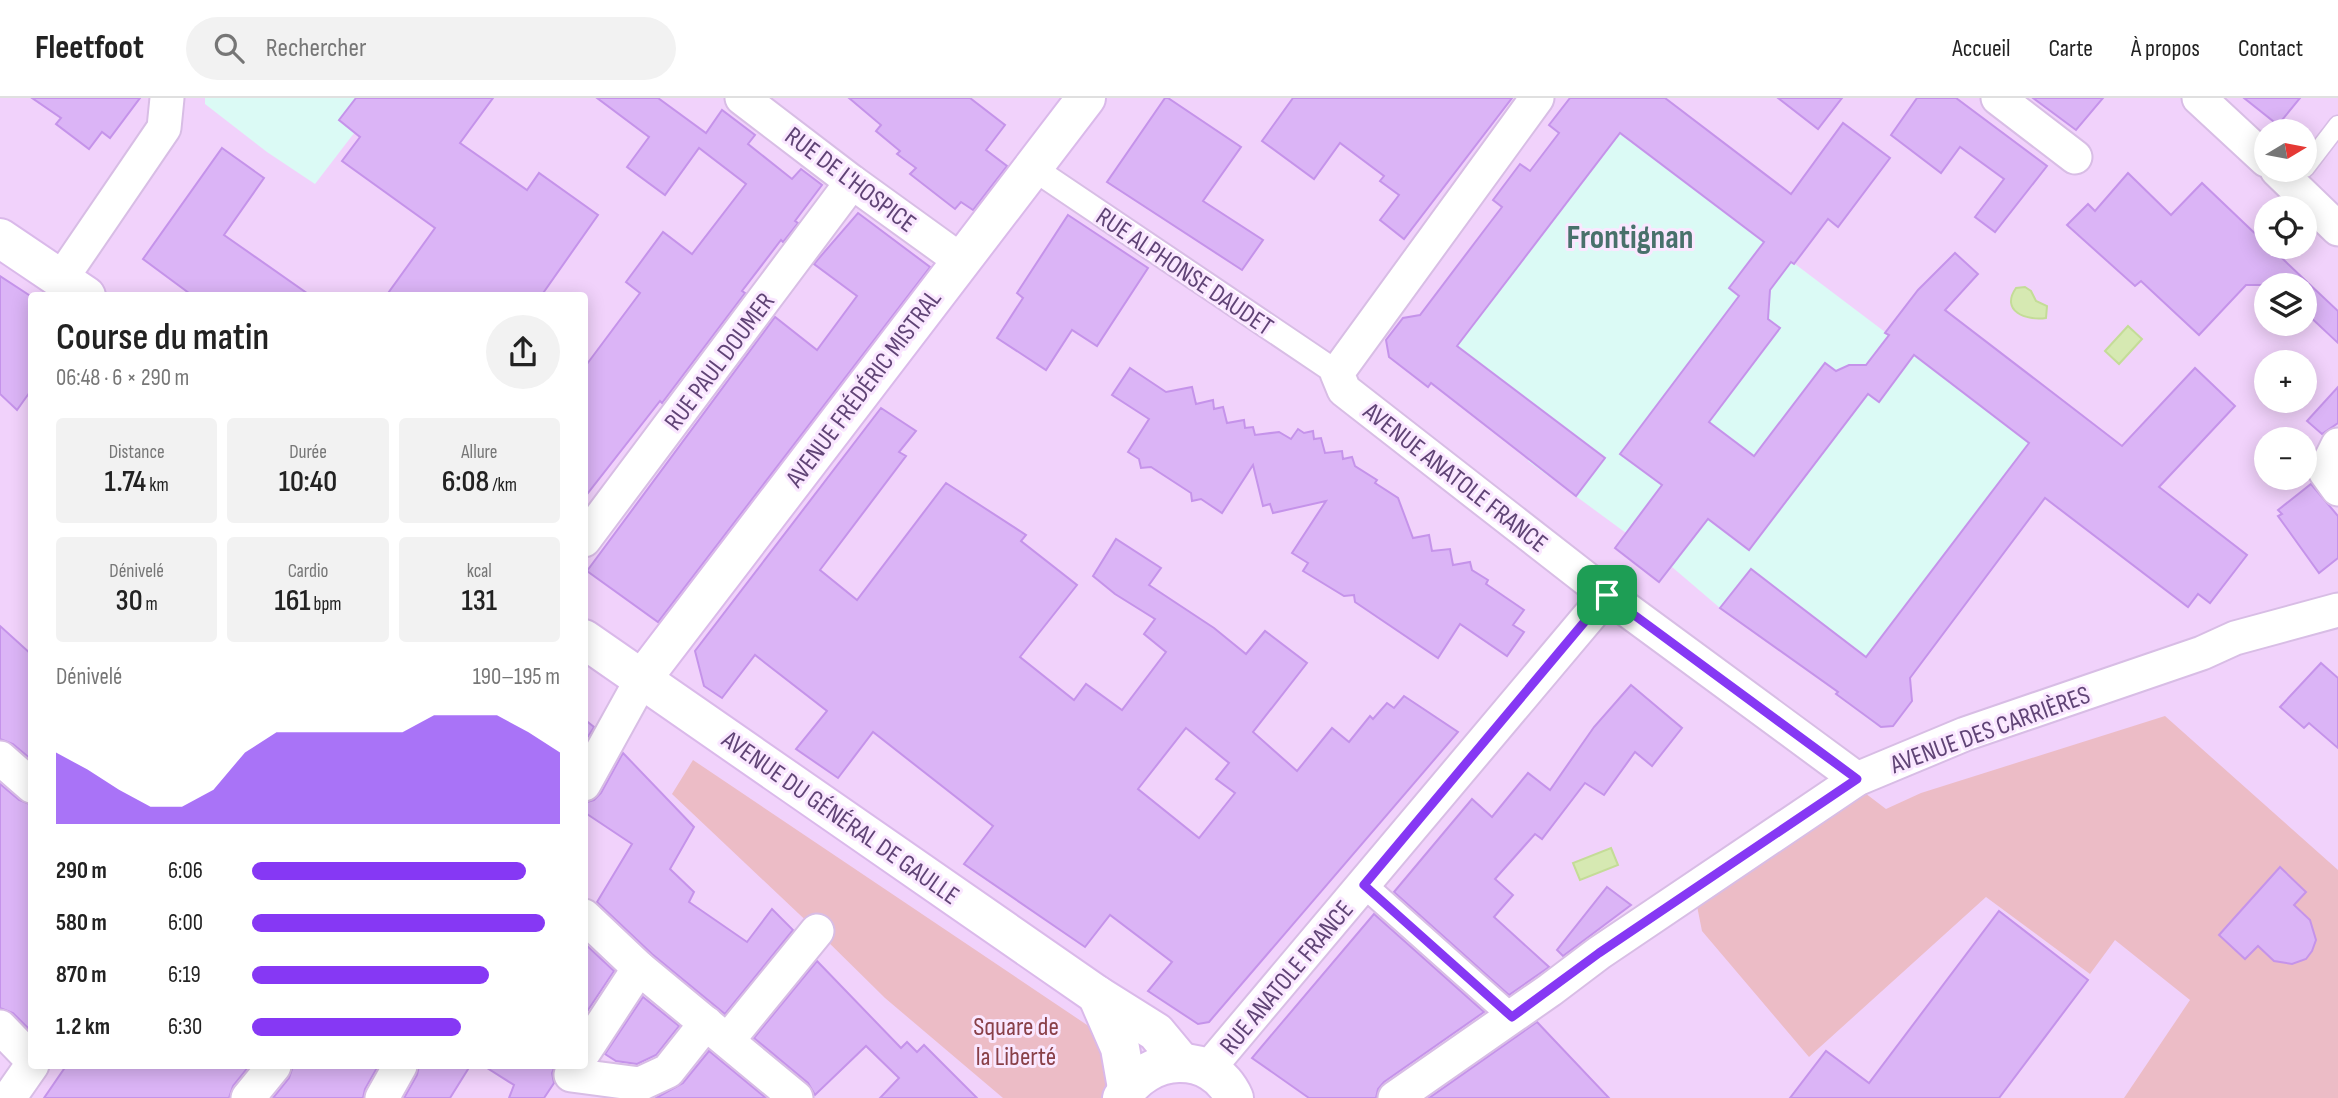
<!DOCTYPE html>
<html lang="fr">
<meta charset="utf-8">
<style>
body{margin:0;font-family:"Sofia Sans Condensed",sans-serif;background:#f2f2f2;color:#222;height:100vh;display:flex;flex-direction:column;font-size:26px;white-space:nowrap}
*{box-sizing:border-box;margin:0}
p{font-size:23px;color:#767676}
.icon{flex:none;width:38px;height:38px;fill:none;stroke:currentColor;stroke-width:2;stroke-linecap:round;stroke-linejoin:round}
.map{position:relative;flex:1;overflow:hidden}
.details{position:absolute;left:28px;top:194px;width:560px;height:777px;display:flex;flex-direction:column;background:#fff;border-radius:7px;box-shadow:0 4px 18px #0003}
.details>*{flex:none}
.needle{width:46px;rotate:80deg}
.controls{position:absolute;left:2254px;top:21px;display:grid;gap:14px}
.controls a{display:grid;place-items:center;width:63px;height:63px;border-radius:50%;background:#fff;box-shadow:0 4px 18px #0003;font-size:35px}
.pin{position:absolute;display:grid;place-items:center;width:60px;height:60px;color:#fff;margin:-30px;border-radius:14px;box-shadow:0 4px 10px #0006}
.round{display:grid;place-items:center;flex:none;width:74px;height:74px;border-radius:37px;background:#f2f2f2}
.headline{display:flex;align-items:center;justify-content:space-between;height:119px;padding:0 28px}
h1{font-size:38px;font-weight:600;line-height:52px}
.stats{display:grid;grid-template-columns:repeat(3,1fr);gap:10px;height:119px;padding:7px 28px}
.stats div{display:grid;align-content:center;border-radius:7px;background:#f2f2f2;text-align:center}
.stats b{font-size:30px;font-weight:600}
.stats small{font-size:19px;font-weight:400}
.stats p{font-size:19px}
.chart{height:196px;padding:14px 28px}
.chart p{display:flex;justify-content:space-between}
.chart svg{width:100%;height:126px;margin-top:7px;fill:#8638f4;opacity:.7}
ul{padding:0 28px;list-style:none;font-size:23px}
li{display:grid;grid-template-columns:112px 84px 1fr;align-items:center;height:52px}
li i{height:18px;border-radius:9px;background:#8638f4}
header{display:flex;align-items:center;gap:42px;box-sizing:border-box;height:98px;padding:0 35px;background:#fff;border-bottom:2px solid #e0e0e0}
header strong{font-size:33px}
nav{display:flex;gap:38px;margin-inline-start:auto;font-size:24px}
.search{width:490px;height:63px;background:#f2f2f2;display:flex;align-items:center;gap:18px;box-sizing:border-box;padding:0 24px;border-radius:38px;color:#767676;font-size:26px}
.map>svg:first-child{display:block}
.residential{fill:#f1d2fb;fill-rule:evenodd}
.education{fill:#dbfaf5}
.green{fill:#ecbcc6}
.water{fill:#d6e9b2;stroke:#c4dc97;stroke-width:2}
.building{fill:#dbb4f6;stroke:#c593ea;stroke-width:2;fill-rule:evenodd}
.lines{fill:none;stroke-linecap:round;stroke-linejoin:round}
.service-casing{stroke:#d8bde5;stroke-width:21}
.pedestrian-casing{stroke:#d8bde5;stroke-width:28}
.minor-casing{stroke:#d8bde5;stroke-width:37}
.secondary-casing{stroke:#dab9ea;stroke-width:42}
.service{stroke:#fff;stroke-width:18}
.pedestrian{stroke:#fff;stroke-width:24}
.minor{stroke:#fff;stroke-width:33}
.secondary{stroke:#fff;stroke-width:38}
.route-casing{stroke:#fff;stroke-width:14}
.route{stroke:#8638f4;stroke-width:9}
.labels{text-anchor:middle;stroke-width:6;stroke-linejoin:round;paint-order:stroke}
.street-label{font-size:26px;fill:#604476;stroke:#fae7ff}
.park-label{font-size:26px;fill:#894048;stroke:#fae7ff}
.district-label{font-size:33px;font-weight:bold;fill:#48716b;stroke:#fae7ff}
</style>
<header>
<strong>Fleetfoot</strong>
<div class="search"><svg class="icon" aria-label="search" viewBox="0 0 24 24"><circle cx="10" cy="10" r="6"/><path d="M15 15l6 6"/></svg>Rechercher</div>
<nav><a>Accueil</a><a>Carte</a><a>À propos</a><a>Contact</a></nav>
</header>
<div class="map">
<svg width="2338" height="1000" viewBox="0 0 2338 1000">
<rect width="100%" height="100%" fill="#f8defe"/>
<!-- residential -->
<path class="residential" d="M0,0H2338V1000H0ZM2266,33H2305V72H2266ZM2266,110H2305V149H2266ZM2266,187H2305V226H2266ZM32,198H584V968H32ZM2266,264H2305V303H2266ZM2266,341H2305V380H2266Z"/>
<!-- education -->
<g class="education">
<path d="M205,0H381L315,86L267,54L205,6Z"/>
<path d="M1570,0H1665L1791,96L1807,74L1821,71L1860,100L1838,129L1827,122L1795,166L1885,234L1918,192L2066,373L1905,586L1893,628L1883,629L1877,624L1875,626L1836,596L1837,594L1720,510L1672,469L1660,484L1615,450L1626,435L1528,363L1530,360L1431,285L1428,289L1389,259L1391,257L1388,254L1386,242L1403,220H1418L1489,126L1502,109L1493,102L1504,87L1514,94L1523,81L1513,75L1520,66L1531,73L1558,36L1549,27Z"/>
</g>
<!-- green -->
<g class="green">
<path d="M2165,618L2338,772V1000H2124L2190,902L2115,842L2090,876L1986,799L1809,959L1702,833L1697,808L1861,692L1886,711L1921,695Z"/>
<path d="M693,662L1093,931C1110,960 1113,967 1103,1000H1003L885,900L817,833L672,696Z"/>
</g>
<!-- water -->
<g class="water">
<path d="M2025,189L2031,193L2036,203L2047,208L2046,220C2026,223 2000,213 2016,190Z"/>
<path d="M2128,228L2142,241L2119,266L2105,253Z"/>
<path d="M1611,750L1618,767L1580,782L1573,765Z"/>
</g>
<!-- building -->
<g class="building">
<path d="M32,0H140L110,40L102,34L89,51L56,26L61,20Z"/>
<path d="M356,0H493L460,45L527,92L539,75L598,117L541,198H386L435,130L342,63L360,39L339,22Z"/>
<path d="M597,0H658L706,35L722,12L755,37L748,46L792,81L801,71L822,87L795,123L798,125L783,144L781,142L742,193L745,195L662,305L660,303L584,400V270L640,195L626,184L663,134L692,156L746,86L699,50L665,97L627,69L649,39Z"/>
<path d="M849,0H970L1005,27L986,52L1007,68L973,112L961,104L955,111L910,76L916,70L897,56L900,53L876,33L881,27Z"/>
<path d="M1165,0H1168L1241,49L1203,103L1263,142L1242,172L1107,84Z"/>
<path d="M1293,0H1512L1404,141L1380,122L1399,97L1380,83L1384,78L1340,45L1314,81L1262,43Z"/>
<path d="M1570,0H1665L1791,96L1843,25L1890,60L1838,129L1828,121L1794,166L1791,164L1770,192L1768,221L1780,230L1709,324L1754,358L1825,265L1836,273L1849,267H1866L1889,237L1885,235L1918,192L1955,155L1978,176L1945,212L2122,348L2195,270L2235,308L2159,389L2247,457L2210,505L2198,496L2188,509L2045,400L1910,580L1912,603L1893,628L1881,629L1836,596L1838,594L1720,510L1751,471L1866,559L2029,345L1914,257L1879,304L1868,296L1749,452L1708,421L1659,484L1615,450L1662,387L1620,356L1739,198L1729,190L1764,144L1620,35L1457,248L1605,360L1576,398L1431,285L1428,289L1389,259L1386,242L1403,220L1420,217L1489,126L1502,109L1493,102L1520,66L1530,73L1559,35L1549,27Z"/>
<path d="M1778,0H1842L1818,31Z"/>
<path d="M1917,0H1956L2047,68L1995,134L1975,119L2004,81L1960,49L1941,75L1891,37Z"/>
<path d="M2033,0H2103L2076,32Z"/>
<path d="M2244,0H2300L2278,27Z"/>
<path d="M222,50L264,80L224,137L311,198H193L143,161Z"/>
<path d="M2128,75L2171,117L2202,85L2266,146V149H2270L2338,213V245L2305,214V187H2246L2199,237L2141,183L2135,188L2067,127L2088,106L2095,113Z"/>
<path d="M858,115L930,169L658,524L587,473L775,219L817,252L857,198L814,166Z"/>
<path d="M1068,117L1148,170L1097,248L1072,232L1046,272L997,240L1023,200L1017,195Z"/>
<path d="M0,178L32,199V291L17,312L0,296Z"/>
<path d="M1130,270L1166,294L1192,289L1196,306L1213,302L1214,311L1223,309L1227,325L1244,322L1245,330L1253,329L1255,337L1279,334L1291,341L1298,331L1304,335L1313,333L1314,341L1321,340L1325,355L1342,353L1343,361L1352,359L1355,368L1377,382L1375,385L1398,400L1413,440L1429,437L1432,453L1450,451L1453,467L1470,464L1472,472L1488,482L1486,486L1524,512L1513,527L1524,534L1507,558L1460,526L1438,560L1355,504L1354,497L1344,498L1303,473L1308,465L1292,455L1326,403L1273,415L1270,406L1263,408L1253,367L1222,415L1201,401L1192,403L1191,395L1151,369L1141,370L1139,361L1128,354L1149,321L1112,297Z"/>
<path d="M2338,289V325L2322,336L2307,323Z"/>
<path d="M881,310L916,333L899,354L906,358L820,472L857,502L946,385L1026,437L1021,443L1077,487L1020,559L1074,602L1086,586L1122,612L1166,554L1144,536L1155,521L1115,496L1093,478L1116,441L1161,470L1149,487L1214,530L1246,556L1265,533L1307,565L1253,634L1297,673L1332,630L1349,644L1370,618L1373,621L1387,605L1394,610L1404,598L1458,634L1209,924L1198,926L1148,893L1172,864L1110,817L1085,849L964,766L993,728L873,634L838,680L796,651L827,613L755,557L722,600L704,588L695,553ZM1186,630L1229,665L1216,681L1235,695L1199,740L1138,691Z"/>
<path d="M2311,386L2338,418V460L2319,475L2278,418L2282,416L2278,412Z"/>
<path d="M0,528L32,557V662L13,646L0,641Z"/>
<path d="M2321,565L2338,580V650L2309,625L2304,630L2280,609Z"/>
<path d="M1631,587L1682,630L1652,668L1635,654L1604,697L1585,685L1542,741L1535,736L1495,781L1513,797L1494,819L1549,869L1509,897L1394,794L1472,701L1492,719L1528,675L1550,692L1594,629Z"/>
<path d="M584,621L594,629L584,645Z"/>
<path d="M623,655L694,729L670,771L694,794L689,804L747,844L772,811L793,832L725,916L652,856L597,804L632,746L584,714V710L587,704L594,702L601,695Z"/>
<path d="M0,686L19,702L32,707V926L28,930L13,915L0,910Z"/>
<path d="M2280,769L2306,794L2294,807L2310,822L2316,842L2312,853L2306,861L2292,866L2274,863L2258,848L2245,861L2219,837Z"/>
<path d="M1607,789L1631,807L1563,858L1557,852Z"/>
<path d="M1999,813L2088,882L1999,1000H1790L1826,953L1869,985Z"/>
<path d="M1374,816L1484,914L1384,984L1378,991L1376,1000H1309L1252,960Z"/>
<path d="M584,845L614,873L584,918Z"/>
<path d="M817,863L901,950L907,944L917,954L924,947L977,1000H880L899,980L866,948L815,997L808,985L754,940Z"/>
<path d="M643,899L679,928L656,957L637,966L616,963L605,956Z"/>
<path d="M1537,924L1609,1000H1429Z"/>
<path d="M709,953L766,1000H656L683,985Z"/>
<path d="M66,968H249L233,988L229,1000H44Z"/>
<path d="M293,968H378L365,991L363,1000H273L289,980Z"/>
<path d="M419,968H470L450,1000H404L417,977Z"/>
<path d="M484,968H555L552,975L554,985L544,1000H509L514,987Z"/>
</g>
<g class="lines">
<!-- service casing -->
<g class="service-casing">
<path id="service" d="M2305,70L2338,27"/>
</g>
<!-- pedestrian casing -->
<g class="pedestrian-casing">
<g id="pedestrian">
<path d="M1033,70L1337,275"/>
<path d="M1364,787L1512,919"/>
</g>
</g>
<!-- minor casing -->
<g class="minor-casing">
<g id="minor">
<path d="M742,0L852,84L960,162"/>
<path d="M1537,0L1337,275L1344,292L1607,497L1857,681"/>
<path d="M1998,0L2075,59"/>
<path d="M2199,0L2266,62"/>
<path d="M2277,72L2338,131"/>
<path d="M61,181L164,30L167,0"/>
<path d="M2338,347L2325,373L2338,391"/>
<path d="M584,442L852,84"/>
<path d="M0,660L32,688"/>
<path d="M584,686L642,581"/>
<path d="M584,818L639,870L796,1000"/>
<path d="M0,929L32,962"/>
<path d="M728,942L817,833"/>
<path d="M584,954L639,870"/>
<path d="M1207,972L1607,497"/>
<path d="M571,977L640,986L668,973L706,925"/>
<path d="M9,1000L32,967"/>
<path d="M248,1000L274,968"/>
<path d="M382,1000L400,968"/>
<path d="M1395,1000L1550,892L1599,855L1857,681L1965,636L2202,555L2235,540L2338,512"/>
</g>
</g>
<!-- secondary casing -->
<g class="secondary-casing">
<g id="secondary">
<path d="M0,140L86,198"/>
<path d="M584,541L1097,897L1156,934L1181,964"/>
<path d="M642,581L1086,0"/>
<path d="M1097,897L1120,950L1127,990"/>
<path d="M1122,1000C1146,956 1212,951 1234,1000"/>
</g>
</g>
<!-- service -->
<use href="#service" class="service"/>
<!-- pedestrian -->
<use href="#pedestrian" class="pedestrian"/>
<!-- minor -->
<use href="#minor" class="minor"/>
<!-- secondary -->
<use href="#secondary" class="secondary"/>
</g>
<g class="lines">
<!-- route casing -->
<g class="route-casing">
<path id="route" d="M1607,497L1857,681L1599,855L1512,919L1364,787Z"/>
</g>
<!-- route -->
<use href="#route" class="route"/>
</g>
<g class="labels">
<!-- street labels -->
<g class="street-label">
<text transform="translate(851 81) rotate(37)" y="9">RUE DE L'HOSPICE</text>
<text transform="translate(1185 173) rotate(34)" y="9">RUE ALPHONSE DAUDET</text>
<text transform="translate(719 263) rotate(-53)" y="9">RUE PAUL DOUMER</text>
<text transform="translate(863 290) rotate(-53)" y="9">AVENUE FRÉDÉRIC MISTRAL</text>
<text transform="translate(1456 379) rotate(38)" y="9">AVENUE ANATOLE FRANCE</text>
<text transform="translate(1990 631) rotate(-20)" y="9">AVENUE DES CARRIÈRES</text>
<text transform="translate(841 719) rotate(35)" y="9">AVENUE DU GÉNÉRAL DE GAULLE</text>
<text transform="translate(1286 879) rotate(-50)" y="9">RUE ANATOLE FRANCE</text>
</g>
<!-- park labels -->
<g class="park-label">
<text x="1016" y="937">Square de<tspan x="1016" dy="30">la Liberté</tspan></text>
</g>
<!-- district labels -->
<g class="district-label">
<text x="1630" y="150">Frontignan</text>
</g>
</g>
</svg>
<div class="controls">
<a><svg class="needle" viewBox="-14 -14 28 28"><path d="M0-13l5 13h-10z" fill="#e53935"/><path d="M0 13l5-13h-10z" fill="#767676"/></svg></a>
<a><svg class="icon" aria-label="locate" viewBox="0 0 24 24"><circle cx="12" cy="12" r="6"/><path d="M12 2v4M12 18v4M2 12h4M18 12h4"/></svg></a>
<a><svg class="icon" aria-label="layers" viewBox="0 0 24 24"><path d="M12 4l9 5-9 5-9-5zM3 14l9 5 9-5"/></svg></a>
<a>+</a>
<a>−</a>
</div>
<div class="pin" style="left:1607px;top:497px;background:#1e9e55"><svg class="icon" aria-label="arrive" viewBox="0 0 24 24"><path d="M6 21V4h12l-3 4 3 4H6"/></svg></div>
<section class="details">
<div class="headline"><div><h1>Course du matin</h1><p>06:48 · 6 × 290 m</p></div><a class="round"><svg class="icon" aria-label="share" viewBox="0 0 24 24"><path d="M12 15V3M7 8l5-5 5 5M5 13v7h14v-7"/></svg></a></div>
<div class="stats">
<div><p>Distance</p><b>1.74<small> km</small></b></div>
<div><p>Durée</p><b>10:40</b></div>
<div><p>Allure</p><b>6:08<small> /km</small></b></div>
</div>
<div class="stats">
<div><p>Dénivelé</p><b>30<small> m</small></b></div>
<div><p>Cardio</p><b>161<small> bpm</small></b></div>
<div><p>kcal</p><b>131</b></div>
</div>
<div class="chart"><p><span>Dénivelé</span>190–195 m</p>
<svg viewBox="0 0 160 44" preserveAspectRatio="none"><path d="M0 44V19L10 25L20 32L30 38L40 38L50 32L60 19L70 12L80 12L90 12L100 12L110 12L120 6L130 6L140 6L150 12L160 19V44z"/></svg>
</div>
<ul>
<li><b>290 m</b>6:06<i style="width:89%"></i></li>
<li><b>580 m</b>6:00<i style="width:95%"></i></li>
<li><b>870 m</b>6:19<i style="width:77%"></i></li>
<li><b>1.2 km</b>6:30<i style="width:68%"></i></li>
</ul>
</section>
</div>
